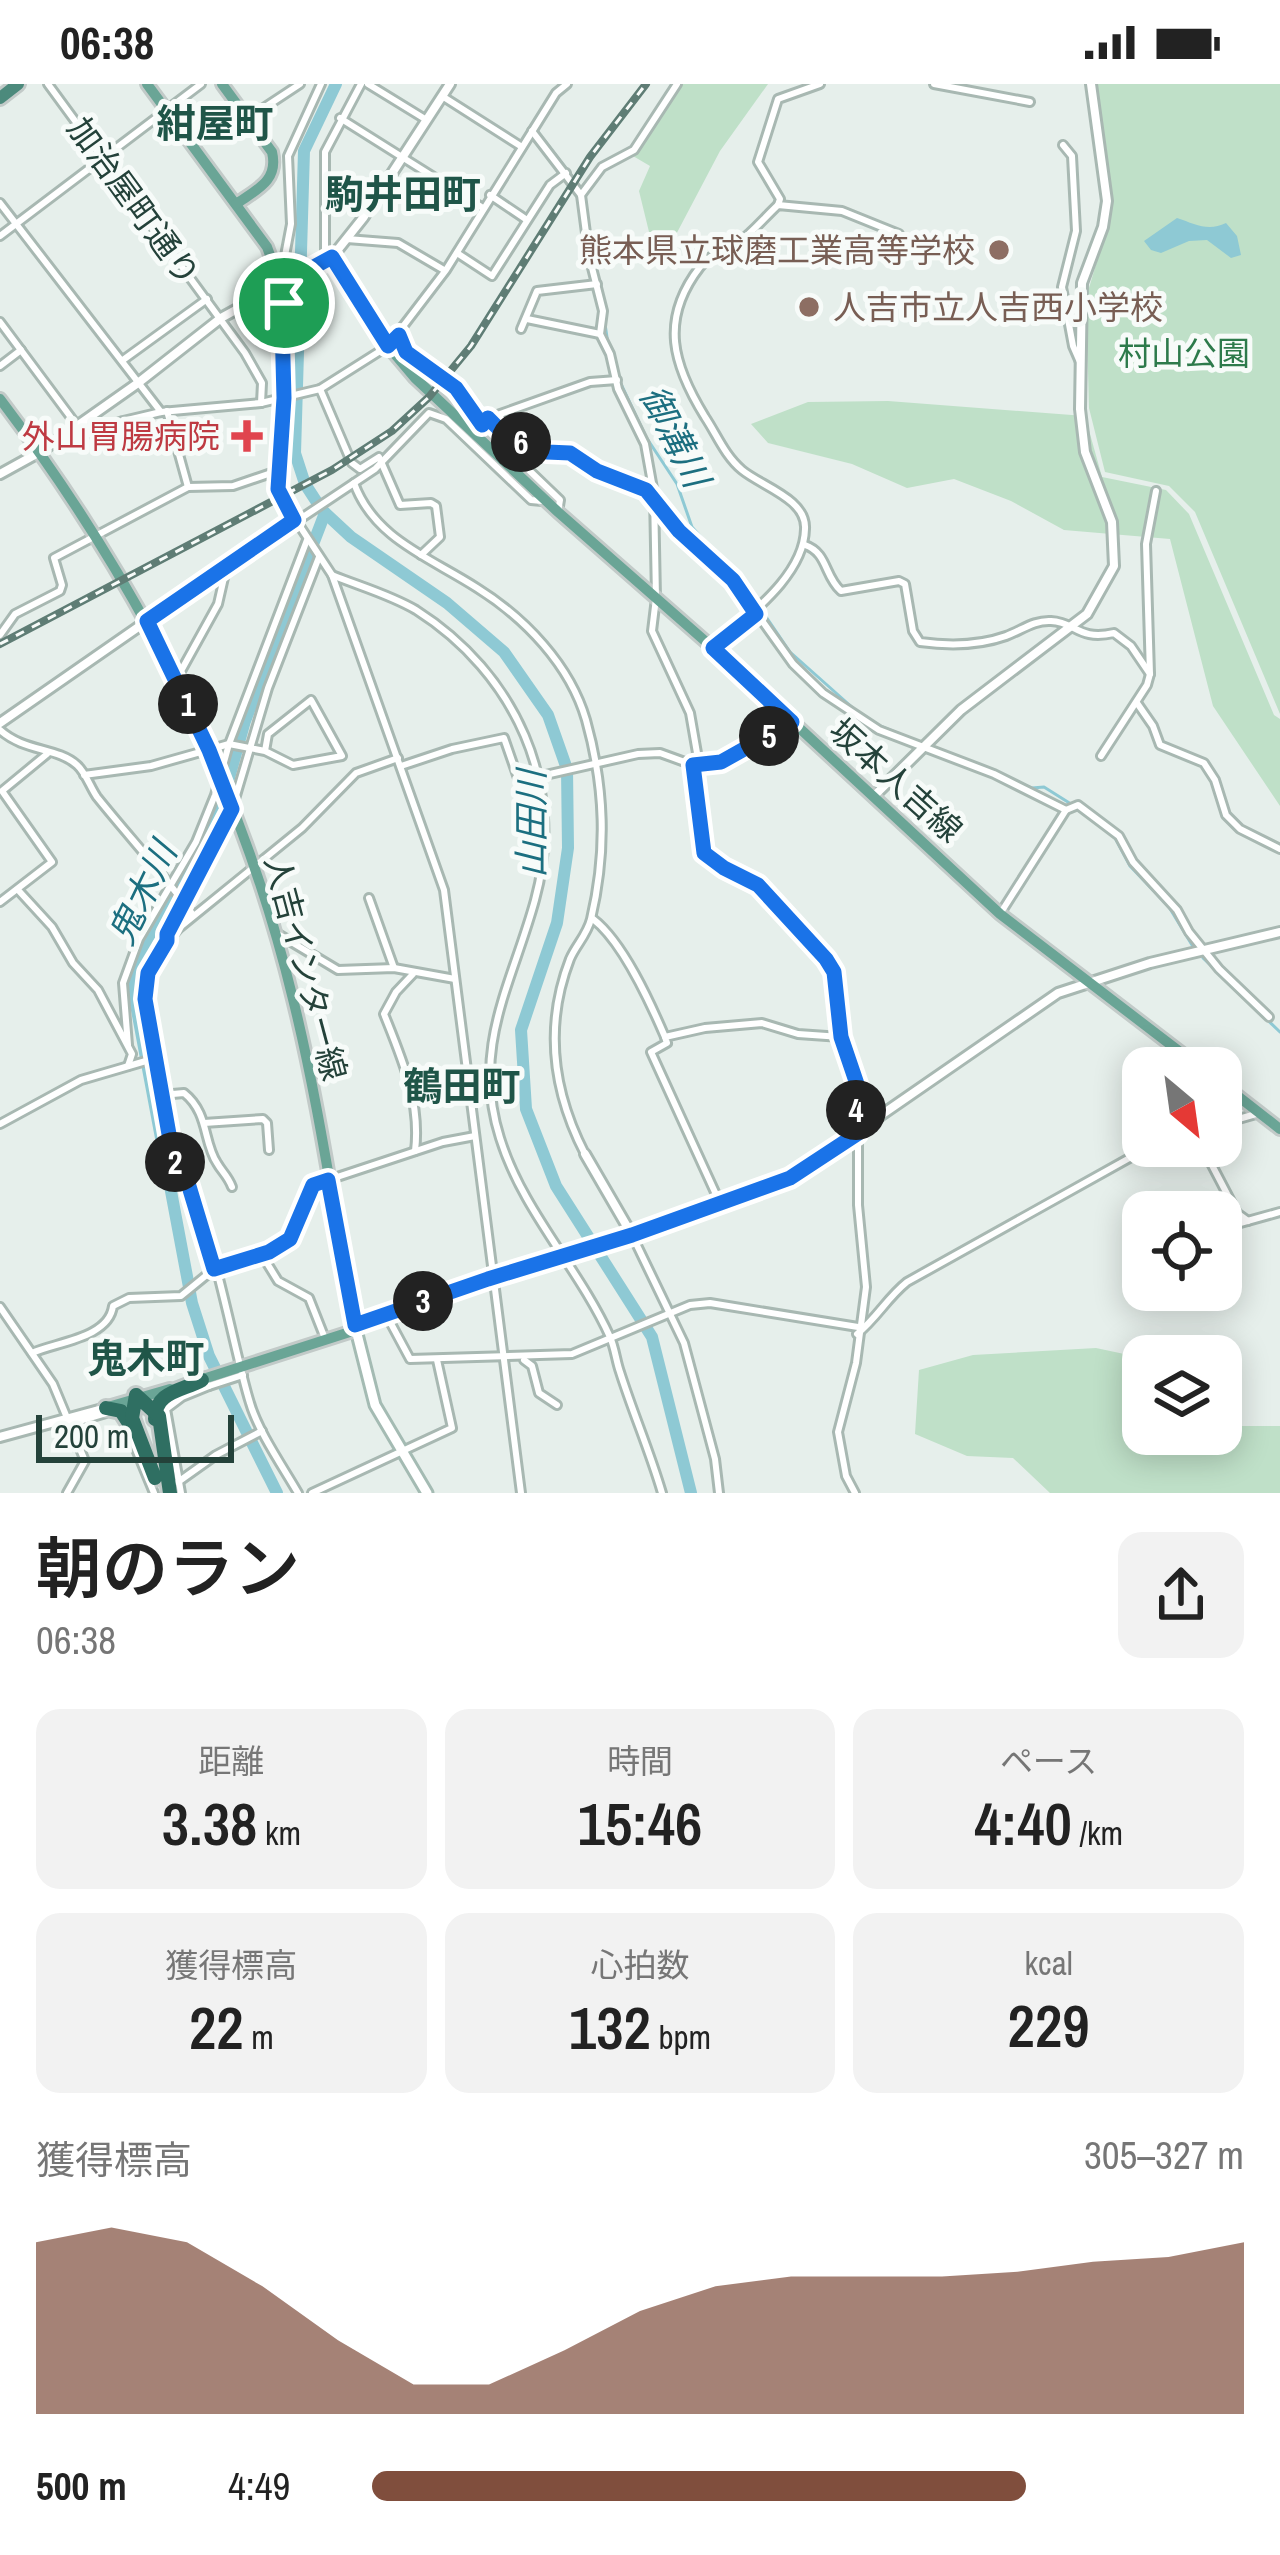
<!DOCTYPE html>
<html lang="ja">
<meta charset="utf-8">
<style>
body{margin:0;font-family:"Archivo Narrow","Noto Sans JP",sans-serif;background:#f2f2f2;color:#222;height:100vh;display:flex;flex-direction:column;font-size:45px;white-space:nowrap}
*{box-sizing:border-box;margin:0}
p{font-size:39px;color:#767676}
.icon{flex:none;width:66px;height:66px;fill:none;stroke:currentColor;stroke-width:2;stroke-linecap:round;stroke-linejoin:round}
.map{position:relative;height:1409px;overflow:hidden}
.drawer{display:flex;flex-direction:column;background:#fff;flex:1}
.drawer>*{flex:none}
.needle{width:78px;rotate:151deg}
.controls{position:absolute;left:1122px;top:963px;display:grid;gap:24px}
.controls a{display:grid;place-items:center;width:120px;height:120px;border-radius:24px;background:#fff;box-shadow:0 6px 30px #0003;font-size:60px}
.scale{position:absolute;left:36px;bottom:30px;width:198px;box-sizing:border-box;padding-left:12px;border:6px solid #24423a;border-top:0;font-size:33px;line-height:42px;white-space:nowrap;color:#24423a;-webkit-text-stroke:9px #f7fbf9;paint-order:stroke}
.pin{position:absolute;display:grid;place-items:center;width:102px;height:102px;color:#fff;margin:-51px;border:6px solid #fff;border-radius:50%;box-shadow:0 3px 12px #0007}
.km{position:absolute;width:60px;height:60px;margin:-30px;border-radius:50%;background:#222;color:#fff;font-size:33px;line-height:60px;text-align:center}
.round{display:grid;place-items:center;flex:none;width:126px;height:126px;border-radius:24px;background:#f2f2f2}
.headline{display:flex;align-items:center;justify-content:space-between;height:204px;padding:0 36px}
h1{font-size:66px;font-weight:600;line-height:90px}
.stats{display:grid;grid-template-columns:repeat(3,1fr);gap:18px;height:204px;padding:12px 36px}
.stats div{display:grid;align-content:center;border-radius:24px;background:#f2f2f2;text-align:center}
.stats b{font-size:60px;font-weight:600}
.stats small{font-size:33px;font-weight:400}
.stats p{font-size:33px}
.chart{height:336px;padding:24px 36px}
.chart p{display:flex;justify-content:space-between}
.chart svg{width:100%;height:216px;margin-top:12px;fill:#804e3d;opacity:.7}
ul{padding:0 36px;list-style:none;font-size:39px}
li{display:grid;grid-template-columns:192px 144px 1fr;align-items:center;height:90px}
li i{height:30px;border-radius:15px;background:#804e3d}
.status{display:flex;justify-content:space-between;align-items:center;height:84px;padding:0 60px;background:#fff;direction:ltr}
.status svg{height:33px;fill:currentColor}
.map>svg:first-child{display:block}
.green{fill:#bfe0c8}
.water{fill:#8ec9d4}
.lines{fill:none;stroke-linecap:round;stroke-linejoin:round}
.stream{stroke:#8ec9d4;stroke-width:3}
.river{stroke:#8ec9d4;stroke-width:12}
.minor-casing{stroke:#a8b8b2;stroke-width:12}
.tertiary-casing{stroke:#a8b8b2;stroke-width:14}
.secondary-casing{stroke:#a4bbb3;stroke-width:15}
.primary-casing{stroke:#c2cac8;stroke-width:16}
.trunk-casing{stroke:#c2cac8;stroke-width:18}
.motorway-casing{stroke:#c2cac8;stroke-width:20}
.minor{stroke:#fff;stroke-width:6}
.tertiary{stroke:#fff;stroke-width:8}
.secondary{stroke:#fff;stroke-width:9}
.primary{stroke:#6aa596;stroke-width:10}
.trunk{stroke:#4c8a7c;stroke-width:12}
.motorway{stroke:#2f6f62;stroke-width:14}
.rail-casing{stroke:#5f7d75;stroke-width:8}
.rail{stroke:#f7fbf9;stroke-width:3;stroke-dasharray:9;stroke-linecap:butt}
.route-casing{stroke:#fff;stroke-width:24}
.route{stroke:#1a73e8;stroke-width:15}
.education-dot{fill:#8d6e63;stroke:#f7fbf9;stroke-width:4.5}
.health-dot{fill:#e0444e;stroke:#f7fbf9;stroke-width:4.5}
.labels{text-anchor:middle;stroke-width:10;stroke-linejoin:round;paint-order:stroke}
.street-label{font-size:33px;fill:#24423a;stroke:#f7fbf9}
.education-label{font-size:33px;fill:#785e54;stroke:#f7fbf9;text-anchor:end}
.park-label{font-size:33px;fill:#2d7a4b;stroke:#f7fbf9}
.health-label{font-size:33px;fill:#be3a42;stroke:#f7fbf9;text-anchor:end}
.water-label{font-size:36px;font-style:italic;fill:#1c6f80;stroke:#f7fbf9}
.quarter-label{font-size:39px;font-weight:bold;fill:#1f5548;stroke:#f7fbf9}
</style>
<div class="status"><b>06:38</b><svg viewBox="0 0 49 12"><path d="M0 12V9h3v3zM5 12V6h3v6zM10 12V3h3v9zM15 12V0h3v12zM26 1h20v11H26zM47 4h2v5h-2z"/></svg></div>
<div class="map">
<svg width="1280" height="1409" viewBox="0 0 1280 1409">
<rect width="100%" height="100%" fill="#e6efeb"/>
<!-- green -->
<g class="green">
<path d="M680,0H768L720,67L671,160L650,152L639,107L650,82L633,72Z"/>
<path d="M1097,0H1280V630L1195,428L1169,402L1105,388L1089,324L1086,214L1111,130Z"/>
<path d="M888,317L1085,332L1102,393L1166,406L1189,430L1274,631L1280,635V722L1213,622L1170,455L1064,446L1011,417L954,395L907,404L852,380L768,359L751,340L808,318Z"/>
<path d="M1096,1264L1143,1274V1350H1221V1342H1280V1409H1050L1013,1374L967,1372L915,1350L919,1286L973,1271Z"/>
</g>
<!-- water -->
<path class="water" d="M1177,134C1195,140 1208,148 1226,139L1237,152L1241,171L1231,174L1207,156L1189,157L1161,169L1151,166L1144,157Z"/>
<g class="lines">
<!-- stream -->
<g class="stream">
<path d="M541,38L537,47L574,95"/>
<path d="M585,111L587,131"/>
<path d="M591,164L604,219"/>
<path d="M605,240L608,260"/>
<path d="M620,298L646,353L677,400L692,443L745,502L790,568L854,625L880,642L919,658"/>
<path d="M977,680L1032,704L1044,703L1071,720"/>
<path d="M1078,726L1114,752L1130,782L1169,823L1192,861"/>
<path d="M1203,874L1280,948"/>
</g>
<!-- river -->
<g class="river">
<path d="M336,0L304,67L295,369L305,400L322,426L351,453L447,519L504,568L548,631L567,685L568,764L557,839L521,946L526,1025L556,1102L652,1253L691,1409"/>
<path d="M229,694L245,637L325,429"/>
<path d="M221,718L196,774L147,856L133,905L192,1219L209,1272L277,1409"/>
</g>
<!-- minor casing -->
<g class="minor-casing">
<g id="minor">
<path d="M48,0L245,269L262,299L261,319"/>
<path d="M368,0L425,35"/>
<path d="M934,0L1030,18"/>
<path d="M442,12L522,63"/>
<path d="M340,34L483,124"/>
<path d="M247,35L300,0"/>
<path d="M532,47L581,111L589,172L603,227L600,250L610,270L618,305L645,360L654,410L656,514L652,547L690,629L697,669L693,681L704,769L724,785L758,801L826,875L835,896L841,953L858,1003V1121L866,1203L856,1279L838,1348L846,1392L855,1409"/>
<path d="M1063,61L1072,72L1076,147L1062,203L1073,262L1080,278"/>
<path d="M490,111L527,136"/>
<path d="M581,111L602,83L634,66L677,0"/>
<path d="M0,119L161,328"/>
<path d="M778,121L780,115L758,78L778,15L820,0"/>
<path d="M0,152L201,0"/>
<path d="M347,155L398,159L444,186"/>
<path d="M457,169L492,192L550,101L566,89"/>
<path d="M325,173V68L361,0"/>
<path d="M276,180L284,177L291,140L288,72L321,0"/>
<path d="M281,201L284,314L278,409L332,491L444,806L521,1409"/>
<path d="M527,235L600,250"/>
<path d="M0,238L84,351L123,337L161,328L261,319L320,305L388,262L446,186L556,9L567,0"/>
<path d="M521,245L537,207L597,200"/>
<path d="M399,251L406,268L456,304L482,341L560,416L558,428"/>
<path d="M123,276L207,215"/>
<path d="M0,282L21,266"/>
<path d="M320,305L349,373"/>
<path d="M167,327L188,403"/>
<path d="M488,334L506,352L547,368L570,369L597,387L646,406L678,447L733,496L793,580L823,609L879,646L994,690L1066,726"/>
<path d="M489,334L590,298L617,296"/>
<path d="M352,379L360,385L379,373L400,421L431,419L436,422L440,453L421,471"/>
<path d="M354,399C374,455 431,474 477,504C525,534 570,581 586,636C605,704 607,767 591,835C587,851 576,861 570,875C544,942 553,1008 585,1070"/>
<path d="M805,461C828,469 824,492 841,507L899,497L905,500L913,547L920,558C949,562 978,562 1006,552C1022,546 1034,536 1051,537C1076,538 1078,557 1114,549L1131,562L1150,590"/>
<path d="M332,491C359,502 391,511 416,526C515,589 567,701 535,816C512,900 471,963 500,1054C523,1128 579,1184 610,1253C615,1264 616,1277 620,1288C633,1329 650,1368 662,1409"/>
<path d="M147,537L375,385L429,329L446,335L531,416L542,417"/>
<path d="M0,551L15,530L60,507L62,501L54,474L188,403L233,402L280,386"/>
<path d="M713,564C745,534 804,493 805,445C807,415 761,402 742,386C725,372 717,351 705,333C673,281 659,236 700,183C710,170 724,167 738,159C752,149 765,133 778,121L842,127L899,150"/>
<path d="M176,596L218,520L226,485"/>
<path d="M1137,619L1153,642L1160,661L1204,679L1215,696L1226,731L1240,745L1280,765"/>
<path d="M0,646C24,668 57,663 77,681C86,689 90,703 97,713C129,753 163,789 193,831"/>
<path d="M1101,672L1147,601L1150,590L1146,460L1156,407"/>
<path d="M401,682L452,665L504,654L519,697L638,670L660,669L693,681L721,678L791,639"/>
<path d="M84,691L151,682L229,660L265,667L268,650L311,616L342,672L293,681L265,667"/>
<path d="M19,807L52,843L73,879L98,906L132,970L128,982"/>
<path d="M369,814L394,884"/>
<path d="M0,818L52,778L2,707L47,670"/>
<path d="M1000,830L1066,726L1078,721L1119,752L1133,778L1177,826L1189,848L1219,885L1269,933"/>
<path d="M593,835C623,858 650,918 665,953"/>
<path d="M278,850L338,886L394,884L455,895"/>
<path d="M167,857V851L232,725L268,604L319,473"/>
<path d="M413,890L396,908L384,930C402,975 421,1018 415,1067"/>
<path d="M128,961L123,899L139,855L196,758L215,711L229,660L307,456"/>
<path d="M161,1011L184,1009C209,1029 203,1058 217,1079C222,1088 228,1092 232,1103"/>
<path d="M204,1039L263,1035L267,1039L269,1066"/>
<path d="M0,1040L81,996L156,974"/>
<path d="M1221,1040L1256,1030"/>
<path d="M1202,1062L1237,1129L1248,1137"/>
<path d="M719,1117L651,968L667,959L665,953L705,944L762,939L798,950L841,953"/>
<path d="M632,1151L684,1259L715,1375L719,1409"/>
<path d="M1221,1151L1226,1143L1280,1128"/>
<path d="M1221,1155L1234,1196"/>
<path d="M262,1171L278,1197L309,1214L324,1252"/>
<path d="M0,1223L53,1300L85,1377L67,1409"/>
<path d="M388,1234L410,1275L572,1270L690,1221L710,1219L858,1243"/>
<path d="M857,1250C877,1234 887,1214 907,1198L1151,1062"/>
<path d="M32,1269C57,1258 109,1254 113,1222L129,1214L181,1212L214,1185L279,1164L290,1155L313,1101L443,1058L475,1052"/>
<path d="M524,1276L532,1282L539,1309L557,1321"/>
<path d="M209,1302L243,1291"/>
<path d="M69,1340L106,1329"/>
<path d="M128,1346L154,1409"/>
<path d="M178,1398L216,1371L262,1347"/>
<path d="M181,1409L166,1325L182,1313L209,1302L202,1296"/>
<path d="M298,1409C283,1383 258,1347 250,1319C232,1262 209,1118 175,1078L145,915L147,889L155,871L179,844L302,744L356,689L398,674"/>
<path d="M312,1409L452,1344L437,1276"/>
</g>
</g>
<!-- tertiary casing -->
<g class="tertiary-casing">
<g id="tertiary">
<path d="M332,173L363,134L450,0"/>
<path d="M0,390L40,368L138,299L221,234L281,201"/>
<path d="M0,639L147,537"/>
<path d="M874,712L961,626L1087,530L1114,482L1112,438L1085,368L1080,325L1082,199L1103,143L1107,117L1091,0"/>
<path d="M585,1070L632,1151"/>
<path d="M355,1241L488,1195L632,1151L790,1094L1058,909L1150,879L1280,848"/>
<path d="M0,1353L106,1324"/>
</g>
</g>
<!-- secondary casing -->
<g class="secondary-casing">
<path id="secondary" d="M356,1246L375,1321L427,1409"/>
</g>
<!-- primary casing -->
<g class="primary-casing">
<g id="primary">
<path d="M147,0L267,163L281,201L332,173L388,262L415,294L558,428L713,564L1000,830L1201,984"/>
<path d="M222,0L272,68C279,97 256,106 236,120"/>
<path d="M0,315C136,494 240,696 293,915C320,1024 335,1136 356,1246L200,1296"/>
<path d="M1221,999L1280,1045"/>
<path d="M108,1323L170,1305"/>
</g>
</g>
<!-- trunk casing -->
<g class="trunk-casing">
<path id="trunk" d="M0,14L18,0"/>
</g>
<!-- motorway casing -->
<g class="motorway-casing">
<g id="motorway">
<path d="M106,1324L121,1327L132,1344"/>
<path d="M155,1335C155,1307 182,1307 202,1296"/>
<path d="M155,1394L132,1334L136,1311L159,1332L170,1409"/>
</g>
</g>
<!-- minor -->
<use href="#minor" class="minor"/>
<!-- tertiary -->
<use href="#tertiary" class="tertiary"/>
<!-- secondary -->
<use href="#secondary" class="secondary"/>
<!-- primary -->
<use href="#primary" class="primary"/>
<!-- trunk -->
<use href="#trunk" class="trunk"/>
<!-- motorway -->
<use href="#motorway" class="motorway"/>
<!-- rail casing -->
<g class="rail-casing">
<path id="rail" d="M0,560L332,386L392,347L429,313L471,262L590,73L646,0"/>
</g>
<!-- rail -->
<use href="#rail" class="rail"/>
</g>
<g class="lines">
<!-- route casing -->
<g class="route-casing">
<path id="route" d="M332,173L388,262L399,251L406,268L456,304L482,341L488,334L506,352L523,359L547,368L570,369L597,387L646,406L679,447L733,496L756,530L713,564L792,638L721,678L693,681L704,769L724,784L758,801L826,875L834,888L841,953L858,1003L857,1050L790,1094L632,1151L488,1195L355,1241L328,1096L313,1101L290,1155L269,1168L214,1185L188,1099L172,1067L145,915L148,889L167,857V850L232,725L209,666L147,537L294,436L278,405L284,314L281,201Z"/>
</g>
<!-- route -->
<use href="#route" class="route"/>
</g>
<!-- markers -->
<g class="education-dot">
<circle cx="999" cy="166" r="12"/>
<circle cx="809" cy="223" r="12"/>
</g>
<path class="health-dot" d="M241 334h12v12h12v12h-12v12h-12v-12h-12v-12h12z"/>
<g class="labels">
<!-- street labels -->
<g class="street-label">
<text transform="translate(134 117) rotate(54)" y="12">加治屋町通り</text>
<text transform="translate(896 696) rotate(42)" y="12">坂本人吉線</text>
<text transform="translate(306 884) rotate(75)" y="12">人吉インター線</text>
</g>
<!-- education labels -->
<g class="education-label">
<text x="975" y="178">熊本県立球磨工業高等学校</text>
<text x="833" y="235" text-anchor="start">人吉市立人吉西小学校</text>
</g>
<!-- park labels -->
<g class="park-label">
<text x="1184" y="281">村山公園</text>
</g>
<!-- health labels -->
<g class="health-label">
<text x="220" y="364">外山胃腸病院</text>
</g>
<!-- water labels -->
<g class="water-label">
<text transform="translate(675 352) rotate(63)" y="13">御溝川</text>
<text transform="translate(531 740) rotate(-90)" y="13">山田川</text>
<text transform="translate(142 809) rotate(-64)" y="13">鬼木川</text>
</g>
<!-- quarter labels -->
<g class="quarter-label">
<text x="215" y="53">紺屋町</text>
<text x="403" y="124">駒井田町</text>
<text x="462" y="1016">鶴田町</text>
<text x="146" y="1288">鬼木町</text>
</g>
</g>
</svg>
<div class="controls">
<a><svg class="needle" viewBox="-14 -14 28 28"><path d="M0-13l5 13h-10z" fill="#e53935"/><path d="M0 13l5-13h-10z" fill="#767676"/></svg></a>
<a><svg class="icon" aria-label="locate" viewBox="0 0 24 24"><circle cx="12" cy="12" r="6"/><path d="M12 2v4M12 18v4M2 12h4M18 12h4"/></svg></a>
<a><svg class="icon" aria-label="layers" viewBox="0 0 24 24"><path d="M12 4l9 5-9 5-9-5zM3 14l9 5 9-5"/></svg></a>
</div>
<div class="scale">200 m</div>
<div class="pin" style="left:284px;top:219px;background:#1e9e55"><svg class="icon" aria-label="arrive" viewBox="0 0 24 24"><path d="M6 21V4h12l-3 4 3 4H6"/></svg></div>
<b class="km" style="left:188px;top:620px">1</b>
<b class="km" style="left:175px;top:1078px">2</b>
<b class="km" style="left:423px;top:1217px">3</b>
<b class="km" style="left:856px;top:1026px">4</b>
<b class="km" style="left:769px;top:652px">5</b>
<b class="km" style="left:521px;top:358px">6</b>
</div>
<section class="drawer">
<div class="headline"><div><h1>朝のラン</h1><p>06:38</p></div><a class="round"><svg class="icon" aria-label="share" viewBox="0 0 24 24"><path d="M12 15V3M7 8l5-5 5 5M5 13v7h14v-7"/></svg></a></div>
<div class="stats">
<div><p>距離</p><b>3.38<small> km</small></b></div>
<div><p>時間</p><b>15:46</b></div>
<div><p>ペース</p><b>4:40<small> /km</small></b></div>
</div>
<div class="stats">
<div><p>獲得標高</p><b>22<small> m</small></b></div>
<div><p>心拍数</p><b>132<small> bpm</small></b></div>
<div><p>kcal</p><b>229</b></div>
</div>
<div class="chart"><p><span>獲得標高</span>305–327 m</p>
<svg viewBox="0 0 160 44" preserveAspectRatio="none"><path d="M0 44V9L10 6L20 9L30 18L40 29L50 38L60 38L70 31L80 23L90 18L100 16L110 16L120 16L130 15L140 13L150 12L160 9V44z"/></svg>
</div>
<ul>
<li><b>500 m</b>4:49<i style="width:75%"></i></li>
</ul>
</section>
